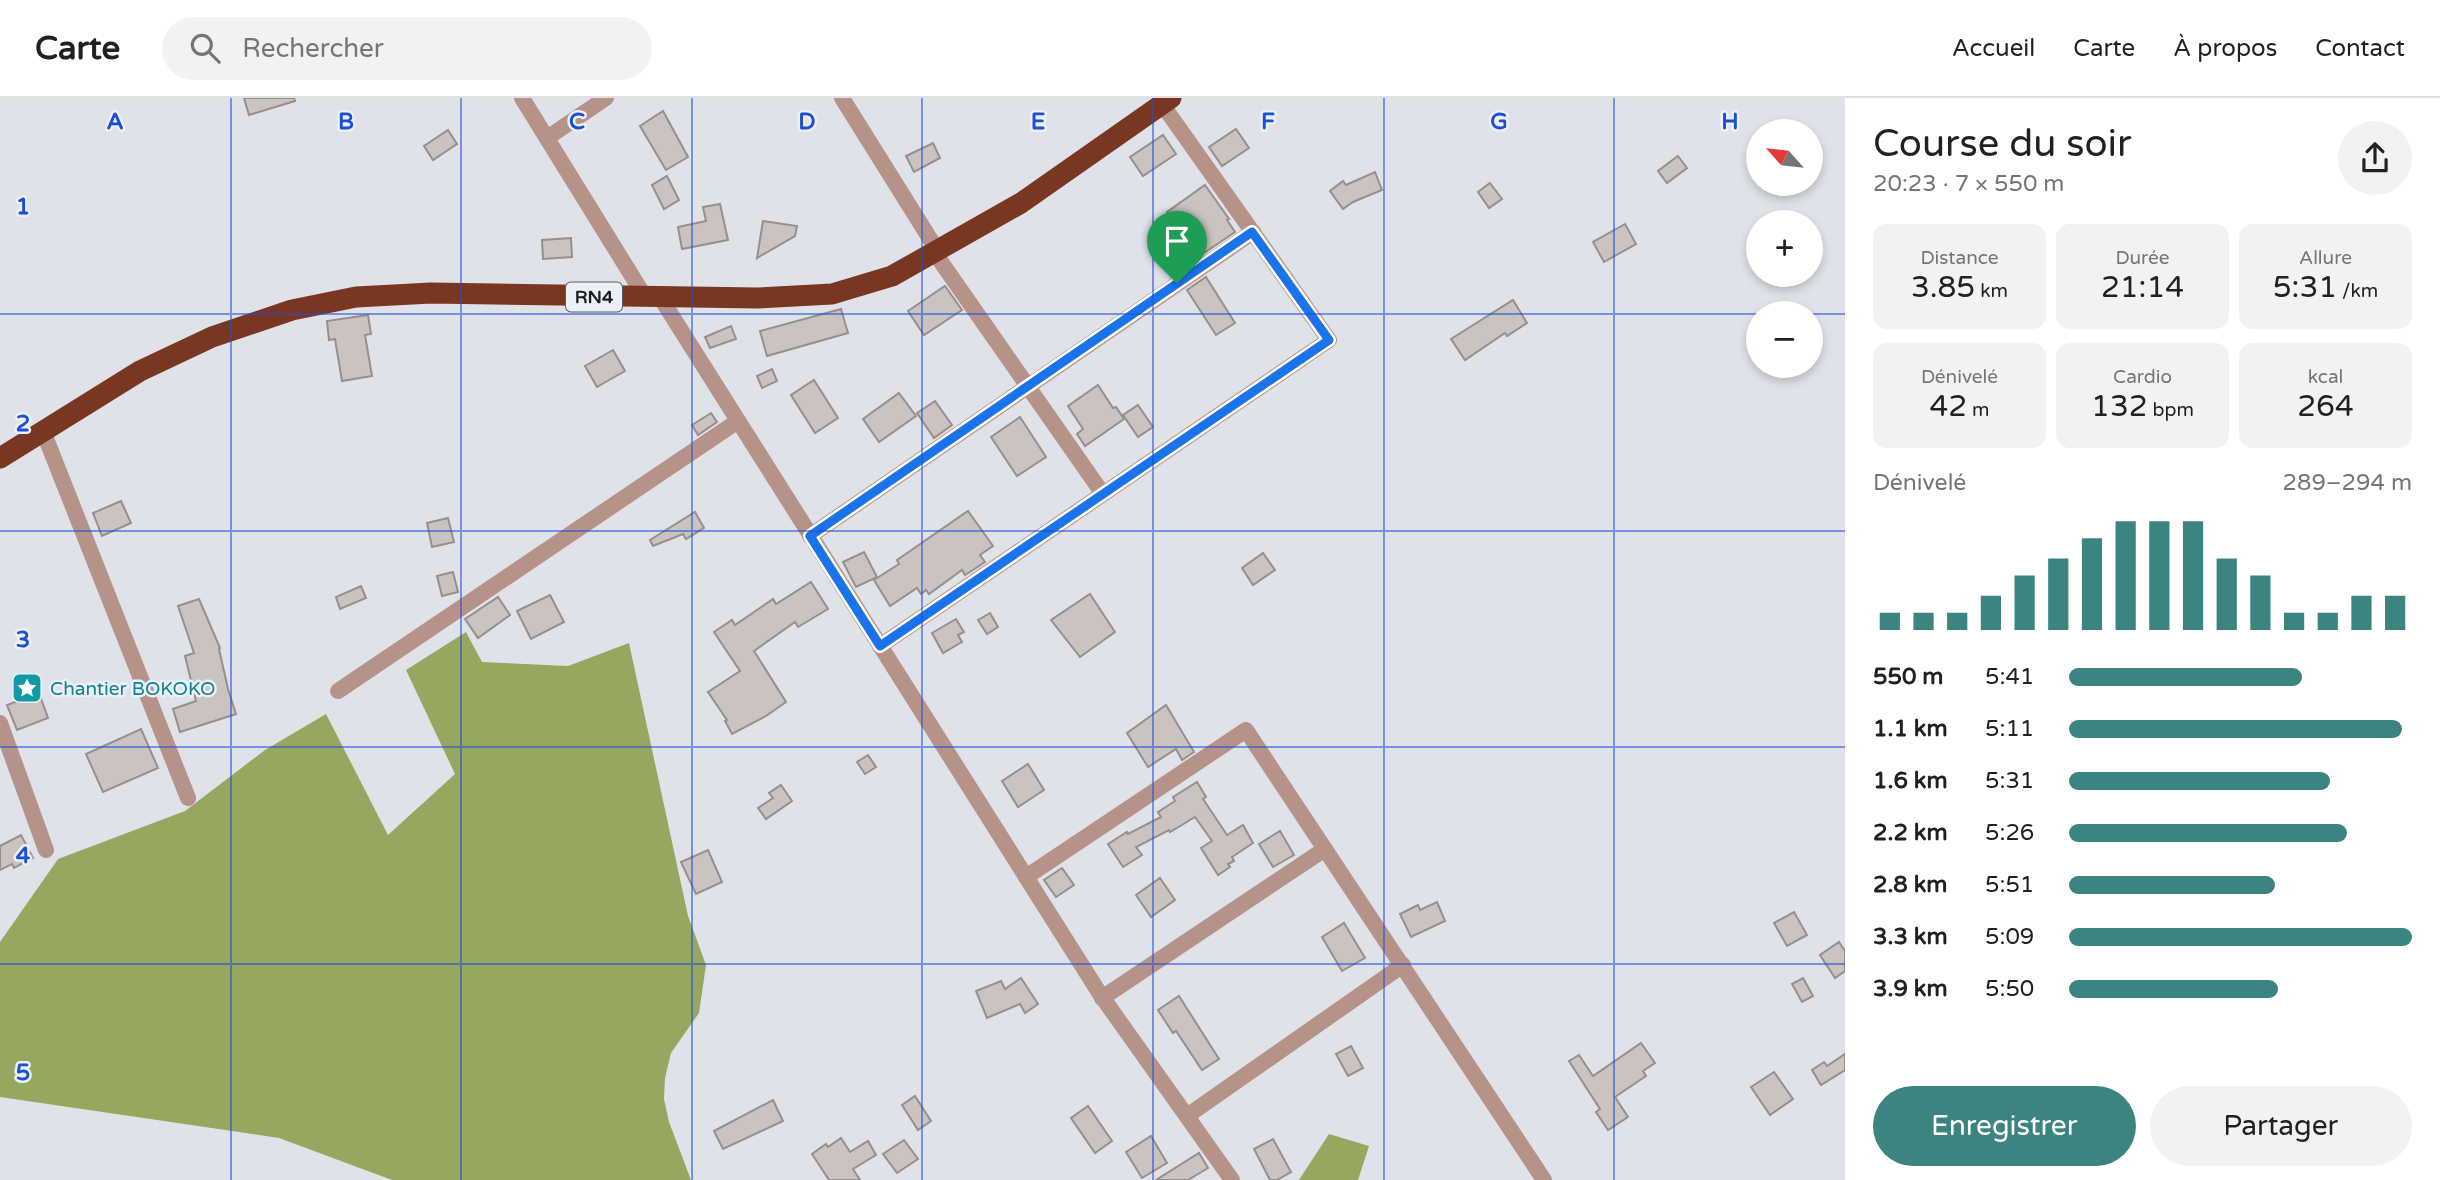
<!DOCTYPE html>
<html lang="fr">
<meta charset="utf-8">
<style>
body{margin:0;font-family:"Varela Round",sans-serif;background:#f2f2f2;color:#202124;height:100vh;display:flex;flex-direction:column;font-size:26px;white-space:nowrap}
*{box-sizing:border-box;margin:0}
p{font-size:23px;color:#757577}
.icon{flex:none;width:38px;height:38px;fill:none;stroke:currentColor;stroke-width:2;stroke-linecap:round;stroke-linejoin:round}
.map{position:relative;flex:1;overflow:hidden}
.sheet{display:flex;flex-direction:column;background:#fff;width:595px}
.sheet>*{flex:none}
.needle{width:46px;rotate:297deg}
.fabs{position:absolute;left:1746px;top:21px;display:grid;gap:14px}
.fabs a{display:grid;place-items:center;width:77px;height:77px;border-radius:50%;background:#fff;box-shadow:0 4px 10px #0003;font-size:35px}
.pin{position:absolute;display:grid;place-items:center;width:60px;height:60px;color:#fff;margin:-72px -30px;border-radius:50% 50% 50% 0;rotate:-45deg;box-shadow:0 0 7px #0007}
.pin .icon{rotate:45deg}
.round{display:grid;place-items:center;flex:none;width:74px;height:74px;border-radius:37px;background:#f2f2f2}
.summary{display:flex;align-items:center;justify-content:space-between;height:119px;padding:0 28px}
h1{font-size:38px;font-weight:600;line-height:52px}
.stats{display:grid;grid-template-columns:repeat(3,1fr);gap:10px;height:119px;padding:7px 28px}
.stats div{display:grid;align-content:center;border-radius:14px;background:#f2f2f2;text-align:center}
.stats b{font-size:30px;font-weight:600}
.stats small{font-size:19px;font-weight:400}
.stats p{font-size:19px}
.chart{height:196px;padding:14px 28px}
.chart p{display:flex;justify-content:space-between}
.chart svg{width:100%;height:126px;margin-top:7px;stroke:#3c8480;stroke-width:6}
.button{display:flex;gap:14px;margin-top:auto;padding:14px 28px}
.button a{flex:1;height:80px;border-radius:42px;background:#3c8480;color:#fff;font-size:28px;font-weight:600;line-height:80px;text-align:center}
.button a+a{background:#f2f2f2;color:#202124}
ul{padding:0 28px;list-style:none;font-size:23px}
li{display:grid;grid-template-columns:112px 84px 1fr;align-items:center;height:52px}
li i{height:18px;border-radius:9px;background:#3c8480}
header{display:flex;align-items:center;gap:42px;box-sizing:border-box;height:98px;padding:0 35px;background:#fff;border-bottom:2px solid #e0e0e0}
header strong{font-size:33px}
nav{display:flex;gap:38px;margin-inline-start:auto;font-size:24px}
.search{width:490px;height:63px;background:#f2f2f2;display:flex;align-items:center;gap:18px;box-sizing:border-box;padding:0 24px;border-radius:38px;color:#757577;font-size:26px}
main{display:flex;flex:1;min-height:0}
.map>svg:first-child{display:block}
.forest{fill:#96a860}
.building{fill:#cbc3c0;stroke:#968f8c;stroke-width:2}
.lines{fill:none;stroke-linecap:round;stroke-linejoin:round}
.minor{stroke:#b59389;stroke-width:16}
.highway{stroke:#793722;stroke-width:21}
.route-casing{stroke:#fff;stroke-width:14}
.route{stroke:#1a73e8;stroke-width:9}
.grid{fill:none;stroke:#1d4ed8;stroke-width:2;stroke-opacity:0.55}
.labels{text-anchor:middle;stroke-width:5;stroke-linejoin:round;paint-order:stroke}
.shield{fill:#ecf0f7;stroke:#5a5d60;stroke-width:2}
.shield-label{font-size:18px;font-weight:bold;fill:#1c1e20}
.culture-label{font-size:19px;fill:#0d838f;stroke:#ecf0f7;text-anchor:start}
.grid-label{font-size:23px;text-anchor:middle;font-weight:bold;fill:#1d4ed8;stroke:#ecf0f7;stroke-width:5;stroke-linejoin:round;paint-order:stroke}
</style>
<header>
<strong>Carte</strong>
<div class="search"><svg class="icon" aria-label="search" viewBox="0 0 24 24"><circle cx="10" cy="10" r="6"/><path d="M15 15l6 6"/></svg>Rechercher</div>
<nav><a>Accueil</a><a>Carte</a><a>À propos</a><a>Contact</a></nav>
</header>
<main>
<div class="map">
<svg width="1845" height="1082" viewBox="0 0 1845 1082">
<rect width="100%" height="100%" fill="#dfe3e9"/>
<!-- forest -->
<g class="forest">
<path d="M466,534L482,564L568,568L629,545L688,818L706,867L699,915L671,955L665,980L664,1001L669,1024L691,1082H392L279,1040L0,999V844L58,761L185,713L265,652L326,616L388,737L455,676L406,572Z"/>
<path d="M1329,1036L1369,1048L1358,1082H1299Z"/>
</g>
<!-- building -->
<g class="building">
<path d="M244,0H294L295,3L249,17Z"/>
<path d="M663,13L688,59L666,72L640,28Z"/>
<path d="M1236,31L1249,50L1222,68L1209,49Z"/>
<path d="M448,32L457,46L433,62L424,48Z"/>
<path d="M1163,37L1176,56L1143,78L1130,59Z"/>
<path d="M933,45L940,60L914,74L906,58Z"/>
<path d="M1678,58L1687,70L1667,85L1658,73Z"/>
<path d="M1375,74L1382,92L1353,104L1343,111L1330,93L1343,83L1346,87Z"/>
<path d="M667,78L679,102L664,111L652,87Z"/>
<path d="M1490,85L1502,101L1489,110L1478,94Z"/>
<path d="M1205,87L1229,121L1227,122L1235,134L1198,159L1167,114Z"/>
<path d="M720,106L728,142L682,151L678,129L706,123L703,109Z"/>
<path d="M763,123L797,128L795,138L757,160Z"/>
<path d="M1625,126L1636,146L1604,164L1593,144Z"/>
<path d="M571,140L572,159L543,161L542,142Z"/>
<path d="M1206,179L1235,225L1216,237L1187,192Z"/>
<path d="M945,188L962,212L924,237L908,213Z"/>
<path d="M1513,202L1527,225L1507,238L1505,235L1465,262L1451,241Z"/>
<path d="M841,211L848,235L767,258L760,233Z"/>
<path d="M368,217L371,236L365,237L372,278L342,283L335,241L329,242L327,223Z"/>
<path d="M731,228L736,241L710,250L705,239Z"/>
<path d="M613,252L625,273L597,289L585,268Z"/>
<path d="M772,271L777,283L762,290L757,278Z"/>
<path d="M814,282L838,320L815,335L791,297Z"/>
<path d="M1098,287L1113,310L1116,309L1124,321L1085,348L1077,336L1083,331L1068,308Z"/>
<path d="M899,295L916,318L879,344L863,321Z"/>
<path d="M935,303L952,327L934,340L917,315Z"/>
<path d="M1138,307L1153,329L1138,339L1123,317Z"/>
<path d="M711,315L717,324L698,337L692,327Z"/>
<path d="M1020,319L1046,359L1017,378L991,339Z"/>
<path d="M121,403L131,425L102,438L93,415Z"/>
<path d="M968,413L993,448L980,457L985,464L965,477L962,472L929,496L926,492L921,496L917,490L890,508L874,482L899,466L897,462Z"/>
<path d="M695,414L704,430L686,441L683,436L653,448L650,442Z"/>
<path d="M448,420L454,444L432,449L427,425Z"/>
<path d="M864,454L877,479L856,489L843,464Z"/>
<path d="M1263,455L1275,472L1253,487L1242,470Z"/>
<path d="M453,474L458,494L442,498L437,478Z"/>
<path d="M811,484L828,511L798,529L795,524L754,553L786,604L766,618L732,636L725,623L727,622L708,594L740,573L714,534L732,522L735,527L773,501L776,506Z"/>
<path d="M361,488L366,500L340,511L336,499Z"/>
<path d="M1090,496L1115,534L1080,559L1051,522Z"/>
<path d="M550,497L564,524L531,541L517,513Z"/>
<path d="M498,499L510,517L478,540L465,521Z"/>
<path d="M199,501L220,550L219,551L228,591L236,616L180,634L173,611L196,603L185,558L194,555L178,508Z"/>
<path d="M990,515L998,529L987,536L978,522Z"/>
<path d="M956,521L964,534L958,537L962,544L943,555L932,535Z"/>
<path d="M39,595L48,620L17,632L7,607Z"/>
<path d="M1166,607L1194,654L1182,662L1176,651L1148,669L1127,635Z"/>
<path d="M141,631L158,670L103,694L86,656Z"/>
<path d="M868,657L876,669L865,676L857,664Z"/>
<path d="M1028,666L1044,692L1018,709L1002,683Z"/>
<path d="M1197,684L1206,699L1203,701L1227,737L1243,727L1253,745L1232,759L1234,763L1228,766L1230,769L1218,777L1201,750L1212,743L1195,719L1170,734L1169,732L1136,749L1142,757L1123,769L1108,746L1127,734L1128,736L1161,719L1158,714L1175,703L1173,699Z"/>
<path d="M781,687L792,703L766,721L758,710L773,700L769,695Z"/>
<path d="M1280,733L1294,757L1273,769L1259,746Z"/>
<path d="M21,737L33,760L14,770L12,766L0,772V748Z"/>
<path d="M708,752L722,784L696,796L681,764Z"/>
<path d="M1062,770L1074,787L1056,799L1044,782Z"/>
<path d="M1160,780L1175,802L1151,819L1136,797Z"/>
<path d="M1437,804L1445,823L1411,839L1400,816L1418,807L1420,812Z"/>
<path d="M1794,814L1807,837L1787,848L1774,825Z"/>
<path d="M1344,825L1365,860L1342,873L1322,839Z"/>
<path d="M1839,844L1845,853V873L1835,880L1820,857Z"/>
<path d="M1021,880L1038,906L1025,915L1020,906L987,920L976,893L1001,883L1005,891Z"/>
<path d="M1803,880L1813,898L1802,904L1792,886Z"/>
<path d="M1179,898L1219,961L1202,972L1176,933L1173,935L1158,912Z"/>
<path d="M1641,945L1655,965L1643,973L1646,978L1615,999L1628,1019L1608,1032L1596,1014L1600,1011L1569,963L1579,957L1593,978Z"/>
<path d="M1351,948L1363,970L1348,978L1336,956Z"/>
<path d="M1845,956V972L1821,987L1812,972L1824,964L1827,968Z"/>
<path d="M1774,974L1793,1001L1770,1017L1751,989Z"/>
<path d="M915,998L931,1023L918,1032L902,1007Z"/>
<path d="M773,1002L783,1023L723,1051L714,1033Z"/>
<path d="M1088,1008L1112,1043L1095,1055L1071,1020Z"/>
<path d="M1151,1038L1167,1065L1142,1080L1126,1054Z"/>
<path d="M841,1040L850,1054L868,1043L876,1057L853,1071L860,1082H829L812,1056L826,1046L828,1049Z"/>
<path d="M1273,1041L1291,1074L1277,1082H1270L1254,1051Z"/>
<path d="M904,1042L918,1061L897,1075L883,1056Z"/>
<path d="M1199,1055L1208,1070L1188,1082H1156Z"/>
</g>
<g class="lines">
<!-- minor -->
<g class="minor">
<path d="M522,0L645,199"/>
<path d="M842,0L937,152"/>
<path d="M547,40L606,0"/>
<path d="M934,154L1103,396"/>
<path d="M660,199L1100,896L1232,1082"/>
<path d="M43,333L188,700"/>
<path d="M810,438L1253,134"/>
<path d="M880,548L1329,242L1162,6"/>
<path d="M338,593L738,323"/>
<path d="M0,625L46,752"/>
<path d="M1026,779L1246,632L1544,1082"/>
<path d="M1102,900L1325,751"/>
<path d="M1187,1018L1403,867"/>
</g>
<!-- highway -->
<path class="highway" d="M0,360L140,273L212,239L292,212L356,199L431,195L758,200L832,196L892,178L1021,105L1171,0"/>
</g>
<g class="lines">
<!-- route casing -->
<g class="route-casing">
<path id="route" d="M1252,134L1329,242L880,548L810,438Z"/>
</g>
<!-- route -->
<use href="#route" class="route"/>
</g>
<!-- grid -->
<path class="grid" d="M231,0V1082M461,0V1082M692,0V1082M922,0V1082M1153,0V1082M1384,0V1082M1614,0V1082M0,216H1759M1811,216H1845M0,433H1845M0,649H1845M0,866H1845"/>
<!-- icons -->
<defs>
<g id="sight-square" transform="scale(1.575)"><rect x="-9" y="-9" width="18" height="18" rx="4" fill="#0f9aa8" stroke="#ecf0f7"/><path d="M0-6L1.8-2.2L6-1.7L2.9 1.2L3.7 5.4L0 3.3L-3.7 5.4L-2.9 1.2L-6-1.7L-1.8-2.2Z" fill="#fff"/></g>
</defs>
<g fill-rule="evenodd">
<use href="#sight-square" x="27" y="590"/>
</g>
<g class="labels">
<!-- shield labels -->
<rect class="shield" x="566" y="184.5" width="56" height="29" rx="5"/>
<g class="shield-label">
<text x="594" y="205">RN4</text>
</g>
<!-- culture labels -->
<g class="culture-label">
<text x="50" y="597">Chantier BOKOKO</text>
</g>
</g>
<g class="grid-label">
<text x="115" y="31">A</text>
<text x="346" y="31">B</text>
<text x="577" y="31">C</text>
<text x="807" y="31">D</text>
<text x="1038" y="31">E</text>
<text x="1268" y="31">F</text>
<text x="1499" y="31">G</text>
<text x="1730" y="31">H</text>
<text x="23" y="116">1</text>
<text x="23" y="333">2</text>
<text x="23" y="549">3</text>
<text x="23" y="765">4</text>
<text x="23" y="982">5</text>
</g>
</svg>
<div class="fabs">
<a><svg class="needle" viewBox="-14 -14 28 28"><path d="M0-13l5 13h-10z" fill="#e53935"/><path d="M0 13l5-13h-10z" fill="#757577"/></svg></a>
<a>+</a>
<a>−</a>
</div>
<div class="pin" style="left:1177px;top:185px;background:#1e9e55"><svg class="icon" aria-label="arrive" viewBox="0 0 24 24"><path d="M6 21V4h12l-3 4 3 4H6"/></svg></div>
</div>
<section class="sheet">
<div class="summary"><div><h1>Course du soir</h1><p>20:23 · 7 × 550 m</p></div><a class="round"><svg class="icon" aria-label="share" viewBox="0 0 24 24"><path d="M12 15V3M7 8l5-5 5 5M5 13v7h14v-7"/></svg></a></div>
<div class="stats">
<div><p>Distance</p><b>3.85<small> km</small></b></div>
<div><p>Durée</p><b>21:14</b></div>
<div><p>Allure</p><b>5:31<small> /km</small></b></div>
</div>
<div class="stats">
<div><p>Dénivelé</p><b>42<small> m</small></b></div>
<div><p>Cardio</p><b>132<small> bpm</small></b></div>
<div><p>kcal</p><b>264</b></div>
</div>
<div class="chart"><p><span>Dénivelé</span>289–294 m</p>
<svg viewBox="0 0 160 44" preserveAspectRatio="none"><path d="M5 44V38M15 44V38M25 44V38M35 44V32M45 44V25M55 44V19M65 44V12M75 44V6M85 44V6M95 44V6M105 44V19M115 44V25M125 44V38M135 44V38M145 44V32M155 44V32"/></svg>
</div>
<ul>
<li><b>550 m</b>5:41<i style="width:68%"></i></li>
<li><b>1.1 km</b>5:11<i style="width:97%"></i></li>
<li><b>1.6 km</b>5:31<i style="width:76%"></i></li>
<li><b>2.2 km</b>5:26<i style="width:81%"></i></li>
<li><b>2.8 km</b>5:51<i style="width:60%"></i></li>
<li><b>3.3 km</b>5:09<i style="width:100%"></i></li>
<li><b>3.9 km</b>5:50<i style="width:61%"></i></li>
</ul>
<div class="button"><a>Enregistrer</a><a>Partager</a></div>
</section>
</main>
